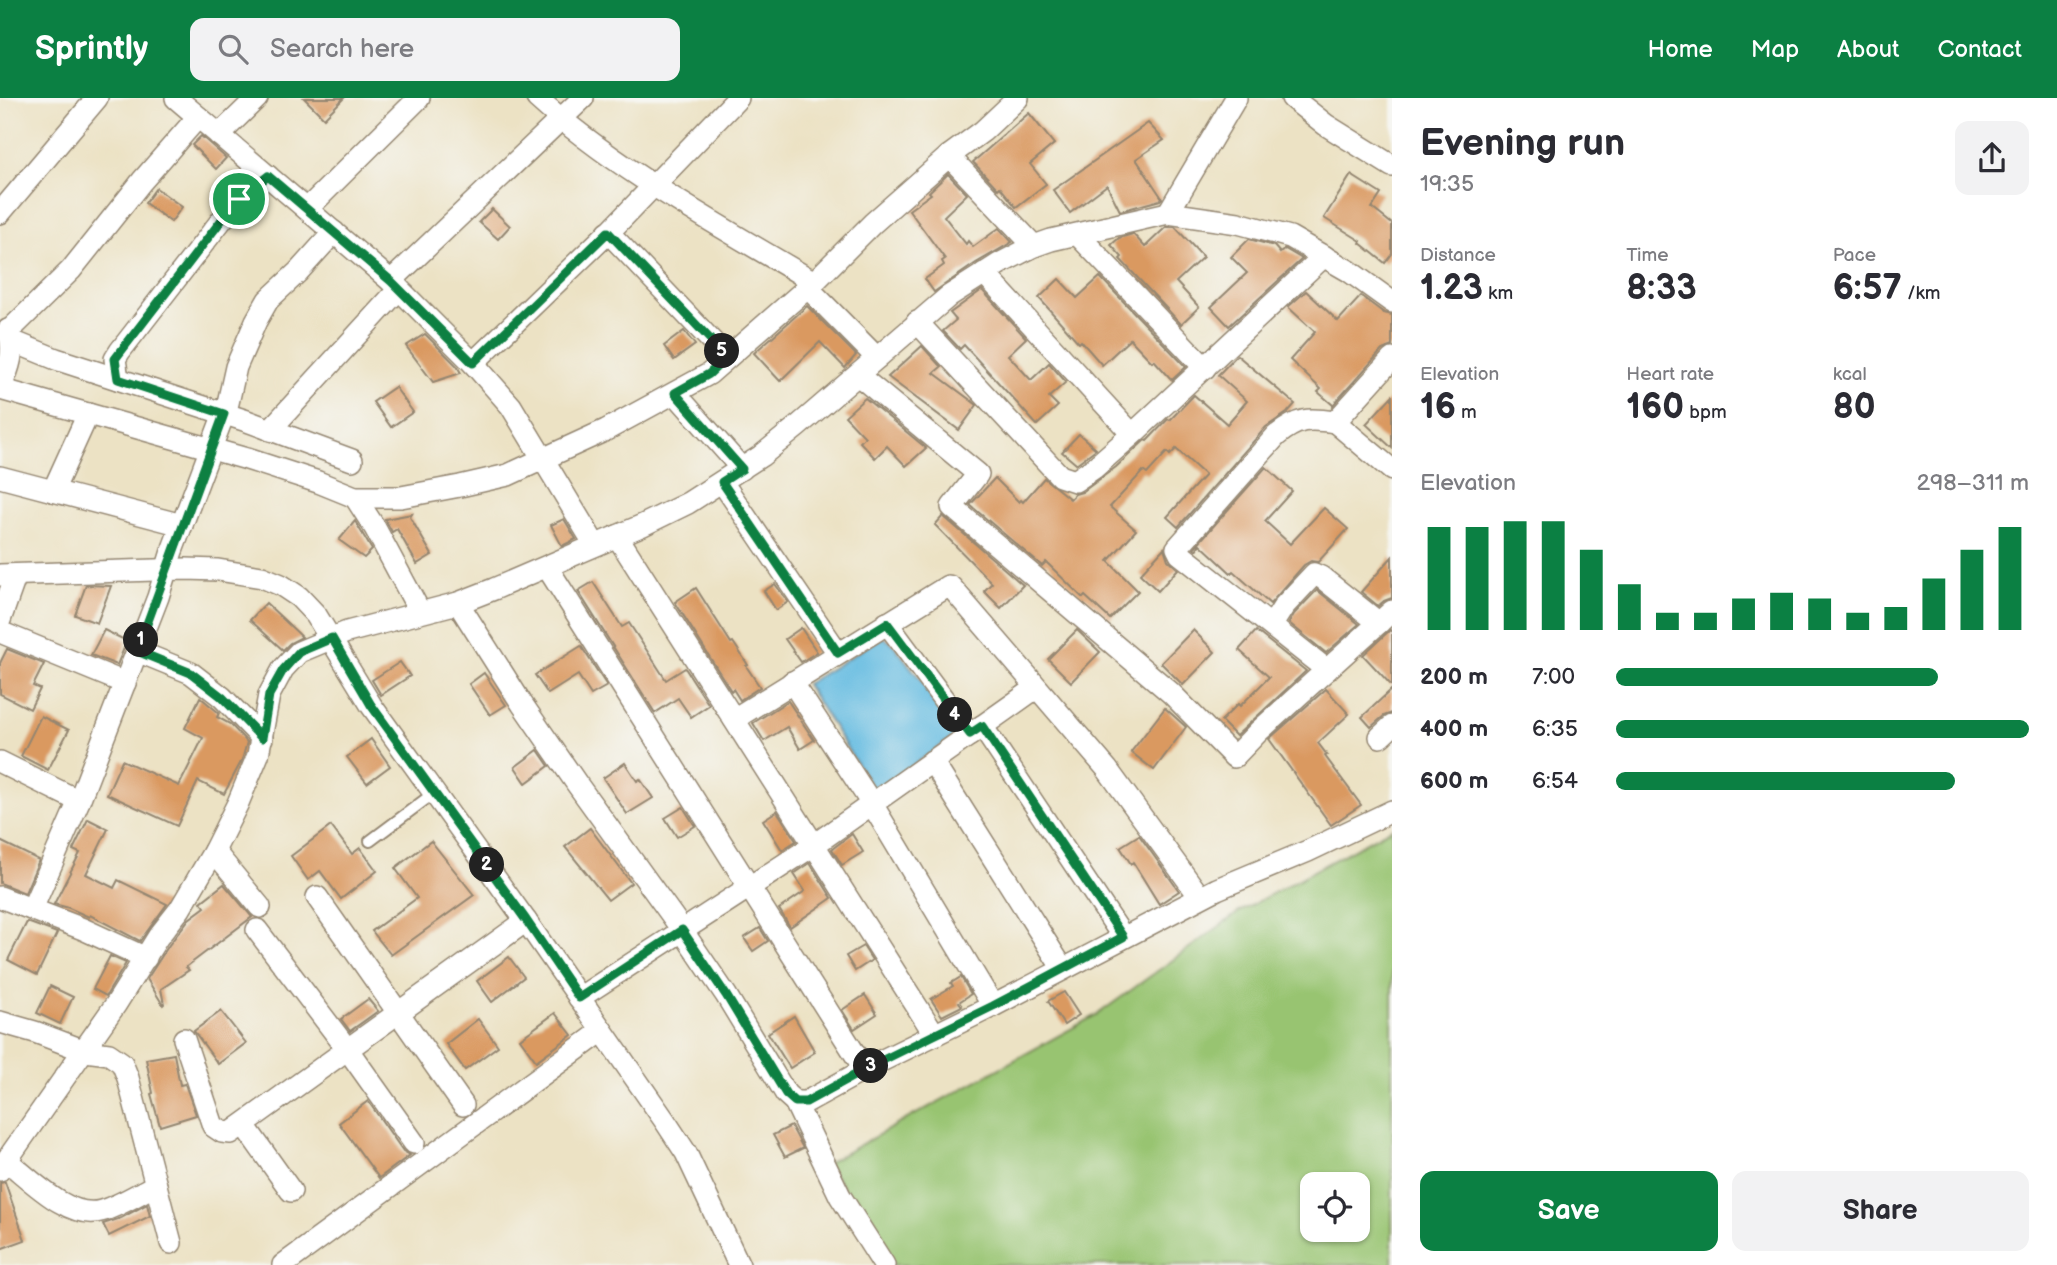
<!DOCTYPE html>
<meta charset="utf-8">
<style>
body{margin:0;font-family:"Balsamiq Sans",sans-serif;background:#f2f2f3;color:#2b2b33;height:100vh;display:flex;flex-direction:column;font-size:26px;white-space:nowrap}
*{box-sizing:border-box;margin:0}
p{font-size:23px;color:#7c7c81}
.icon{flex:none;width:38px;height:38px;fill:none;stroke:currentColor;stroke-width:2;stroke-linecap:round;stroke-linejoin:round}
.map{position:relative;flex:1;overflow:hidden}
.side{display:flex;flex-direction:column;background:#fff;width:665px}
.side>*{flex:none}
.buttons{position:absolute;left:1300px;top:1074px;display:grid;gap:14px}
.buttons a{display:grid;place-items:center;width:70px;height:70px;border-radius:14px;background:#fff;box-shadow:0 2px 5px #0004;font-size:35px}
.pin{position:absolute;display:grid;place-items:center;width:60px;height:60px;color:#fff;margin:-30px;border:4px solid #fff;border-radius:50%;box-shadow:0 2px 7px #0007}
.km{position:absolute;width:35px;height:35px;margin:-18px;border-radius:50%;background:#222;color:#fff;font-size:19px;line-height:35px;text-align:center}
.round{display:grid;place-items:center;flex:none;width:74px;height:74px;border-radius:14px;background:#f2f2f3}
.head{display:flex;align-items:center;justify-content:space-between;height:119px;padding:0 28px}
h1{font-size:38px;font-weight:600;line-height:52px}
.figures{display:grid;grid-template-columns:repeat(3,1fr);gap:10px;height:119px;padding:7px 28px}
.figures div{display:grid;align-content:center}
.figures b{font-size:35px;font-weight:600}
.figures small{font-size:19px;font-weight:400}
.figures p{font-size:19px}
.chart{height:196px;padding:14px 28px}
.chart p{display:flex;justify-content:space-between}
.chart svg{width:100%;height:126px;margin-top:7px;stroke:#0b8043;stroke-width:6}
.button{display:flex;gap:14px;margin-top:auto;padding:14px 28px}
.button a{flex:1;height:80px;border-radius:14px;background:#0b8043;color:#fff;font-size:28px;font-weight:600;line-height:80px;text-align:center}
.button a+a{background:#f2f2f3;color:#2b2b33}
ul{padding:0 28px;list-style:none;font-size:23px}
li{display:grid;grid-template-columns:112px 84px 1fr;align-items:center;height:52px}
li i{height:18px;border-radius:9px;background:#0b8043}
header{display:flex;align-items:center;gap:42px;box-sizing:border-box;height:98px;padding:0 35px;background:#0b8043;color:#fff}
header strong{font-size:33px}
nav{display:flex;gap:38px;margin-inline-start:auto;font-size:24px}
.search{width:490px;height:63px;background:#f2f2f3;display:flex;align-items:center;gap:18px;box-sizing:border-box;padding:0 24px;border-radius:14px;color:#7c7c81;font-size:26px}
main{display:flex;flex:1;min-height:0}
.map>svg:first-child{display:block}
.green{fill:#98c471;stroke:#6a7748;stroke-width:2;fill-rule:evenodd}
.water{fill:#64bbe1;stroke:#507280;stroke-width:2}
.building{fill:#da9961}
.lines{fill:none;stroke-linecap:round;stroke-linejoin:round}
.service-casing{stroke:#948671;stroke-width:14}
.minor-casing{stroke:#948671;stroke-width:24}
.service{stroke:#fff;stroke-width:10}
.minor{stroke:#fff;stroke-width:21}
.route-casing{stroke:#fff;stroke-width:14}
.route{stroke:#0b8043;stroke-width:9}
</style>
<header>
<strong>Sprintly</strong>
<div class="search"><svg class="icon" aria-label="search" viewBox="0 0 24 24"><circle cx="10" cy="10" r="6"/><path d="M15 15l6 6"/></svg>Search here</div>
<nav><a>Home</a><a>Map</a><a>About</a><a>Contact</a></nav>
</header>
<main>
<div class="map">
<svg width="1392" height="1167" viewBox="0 0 1392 1167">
<rect width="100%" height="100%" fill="#f6f6f2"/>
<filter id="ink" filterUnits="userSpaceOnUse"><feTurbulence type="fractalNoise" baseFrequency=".0143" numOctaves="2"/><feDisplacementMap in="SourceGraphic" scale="14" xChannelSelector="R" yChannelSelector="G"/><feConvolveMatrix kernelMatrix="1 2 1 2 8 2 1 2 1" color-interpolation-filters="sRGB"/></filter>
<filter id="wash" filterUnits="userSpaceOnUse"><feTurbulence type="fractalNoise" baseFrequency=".00686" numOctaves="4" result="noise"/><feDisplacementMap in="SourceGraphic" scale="28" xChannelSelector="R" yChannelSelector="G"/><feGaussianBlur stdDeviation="1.57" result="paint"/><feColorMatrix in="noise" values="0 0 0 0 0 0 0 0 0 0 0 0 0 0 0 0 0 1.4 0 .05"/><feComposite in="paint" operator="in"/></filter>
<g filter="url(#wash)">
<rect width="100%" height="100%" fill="#ece2c4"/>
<!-- green -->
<path class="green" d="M1392,730V1167H894L827,1065L1098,916L1239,814ZM1312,1087H1358V1132H1312Z"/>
<!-- water -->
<path class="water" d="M883,539L892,545L961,634L877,692L873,691L806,586Z"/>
<g id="blocks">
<!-- building -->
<g class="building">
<path d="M304,0H344L324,20Z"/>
<path d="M1029,15L1054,46L1030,66L1046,86L1016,109L1000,89L998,91L973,64Z"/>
<path d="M1148,25L1164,42L1136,61L1162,100L1160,102L1120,113L1107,87L1070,115L1053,92Z"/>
<path d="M201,38L226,60L216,71L192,47Z"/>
<path d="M948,76L967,96L944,118L966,146L968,143L973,149L999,130L1012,144L976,165L934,194L925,181L944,167L942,163L945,161L909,112L931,96L929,94Z"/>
<path d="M1351,77L1381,96L1372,110L1392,126V156L1385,165L1360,145L1361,143L1324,120Z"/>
<path d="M156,90L182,109L171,124L145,105Z"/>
<path d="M492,111L510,128L498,141L479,124Z"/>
<path d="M1166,129H1175L1203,159L1176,184L1199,209L1181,226L1120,161L1122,159L1111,147L1119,140L1133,136L1145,149Z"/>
<path d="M1249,141L1274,148L1280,155L1285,151L1302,161L1229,228L1211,209L1247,175L1231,159Z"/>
<path d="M1100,179L1186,269L1172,282L1154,262L1152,264L1130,241L1102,267L1081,243L1079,245L1039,200L1059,181L1077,200Z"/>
<path d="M982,192L1026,240L1008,257L1031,282L1049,265L1066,284L1049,299L1058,308L1037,327L964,247L960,251L943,233L956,222L950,215Z"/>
<path d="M1306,193L1338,223L1361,198L1384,215L1392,217V248L1382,252L1333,307L1318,294L1321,291L1290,262L1315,234L1288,209Z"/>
<path d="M807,208L856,257L845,270L820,244L780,283L754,255Z"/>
<path d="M684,233L695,247L674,262L664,248Z"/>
<path d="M425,236L457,268L461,275L433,284L406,248Z"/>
<path d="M922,248L941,269L934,275L977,307L959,332L888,279Z"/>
<path d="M1237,257L1295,306L1287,315L1266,329L1178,429L1167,419L1205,377L1176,351L1170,357L1167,354L1147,376L1143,373L1110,409L1136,432L1108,463L1138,493L1110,521L1085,498L1083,500L1046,464L1042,468L970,407L995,380L1019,404L1021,402L1023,404L1044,380L1070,401L1075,396L1082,394L1116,369L1145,342L1147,343L1168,321L1170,322L1194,297L1227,326L1247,303L1218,277Z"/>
<path d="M395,289L413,314L391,329L373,304Z"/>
<path d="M1392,298V350L1366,326Z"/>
<path d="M865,300L926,350L906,368L887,348L875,360L860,344L865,339L845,318Z"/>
<path d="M1079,336L1096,351L1076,366L1062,354Z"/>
<path d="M1266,369L1292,393L1265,423L1290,446L1324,410L1348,431L1318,464L1311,463L1304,467L1270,506L1233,473L1231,475L1200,446L1196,452L1194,450Z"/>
<path d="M412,416L410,419L432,457L417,466L397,431L392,434L385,421Z"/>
<path d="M943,418L1023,487L1001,510L984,493L992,485L935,427Z"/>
<path d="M564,421L576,441L562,448L551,427Z"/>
<path d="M355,423L372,452L364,460L339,442Z"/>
<path d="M1164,450L1168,462L1178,471L1158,493L1140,476Z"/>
<path d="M1392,459V500L1384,503L1378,508L1361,494Z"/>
<path d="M593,484L622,529L629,525L666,582L685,570L709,607L691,619L678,600L655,615L578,493Z"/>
<path d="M775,486L788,504L776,512L764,493Z"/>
<path d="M86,487L111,488L97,525L75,517Z"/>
<path d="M696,490L731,545L733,544L748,567L746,568L760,589L740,602L733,591L731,593L675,504Z"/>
<path d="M1317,492L1359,526L1326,555L1289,525L1294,516Z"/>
<path d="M266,505L302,539L290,545L283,552L250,522Z"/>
<path d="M801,530L817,554L801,564L785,541Z"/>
<path d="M104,532L127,543L117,567L91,557Z"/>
<path d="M1077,532L1100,554L1071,584L1048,561Z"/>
<path d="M1193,532L1215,554L1183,587L1161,565Z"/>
<path d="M1390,532L1392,534V588L1363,557Z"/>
<path d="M1256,533L1306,573L1236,638L1221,623L1238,606L1240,608L1269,579L1239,552Z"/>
<path d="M581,548L607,588L591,597L578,577L548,596L535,577Z"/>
<path d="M7,551L44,566L33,588L40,591L30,611L0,596V565Z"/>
<path d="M400,564L410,578L381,597L372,582Z"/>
<path d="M484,575L506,607L490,617L469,586Z"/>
<path d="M1326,591L1349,616L1318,645L1327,657L1325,658L1361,707L1331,727L1269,641Z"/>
<path d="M1392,591V615L1384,618L1371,629L1362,619Z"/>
<path d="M200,599L219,615L217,619L230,626L247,644L242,662L224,696L198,683L177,728L107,696L122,662L179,688L203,640L185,630Z"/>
<path d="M788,603L814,642L800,651L787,629L764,643L753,625Z"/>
<path d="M1165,610L1186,629L1154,672L1131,654Z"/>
<path d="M41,618L69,632L48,672L21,658Z"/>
<path d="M371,641L390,668L367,685L347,659Z"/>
<path d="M538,652L549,668L526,685L515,669Z"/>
<path d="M625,665L637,683L640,681L653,700L627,716L603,680Z"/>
<path d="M683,709L695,728L677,739L665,720Z"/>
<path d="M777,713L796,743L782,752L763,722Z"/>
<path d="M88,721L108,731L86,776L114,790L118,782L167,806L140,843L90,817L89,819L69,810L54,806L80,755L73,752Z"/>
<path d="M331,728L352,756L360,750L377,773L341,801L320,773L308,782L291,758Z"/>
<path d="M590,730L631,785L608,802L565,749Z"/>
<path d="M852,736L863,754L842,767L832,751Z"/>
<path d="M1139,737L1179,793L1159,806L1133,764L1131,766L1120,749Z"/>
<path d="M0,743L39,762L25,795L0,785Z"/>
<path d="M431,743L474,797L391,857L372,833L417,800L395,770Z"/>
<path d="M810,765L832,800L790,829L779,811L805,793L794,776Z"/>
<path d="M224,786L252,819L186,869L189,872L161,891L164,906L163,907L147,881L169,847L189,821L205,809L201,804Z"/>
<path d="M27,824L57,835L37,877L8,862Z"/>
<path d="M760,830L768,843L753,853L744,840Z"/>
<path d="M863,848L872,862L855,873L846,858Z"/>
<path d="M110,858L126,865L106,898L93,891Z"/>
<path d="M509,859L524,879L492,904L477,883Z"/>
<path d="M961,879L971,896L959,904L962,908L942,918L931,901L953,888L951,885Z"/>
<path d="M50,888L73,899L60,926L37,915Z"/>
<path d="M1064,894L1079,917L1064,927L1048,903Z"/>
<path d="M865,897L877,916L854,931L842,912Z"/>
<path d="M368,901L378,913L350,933L341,921Z"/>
<path d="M221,913L246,945L218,966L194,933Z"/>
<path d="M555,915L572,937L536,963L520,941Z"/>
<path d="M794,918L815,954L790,970L768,935Z"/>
<path d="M478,921L498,948L465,972L446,946Z"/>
<path d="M174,956L180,987L185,986L196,1017L160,1028L151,996L153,995L146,961Z"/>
<path d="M368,1003L403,1053L410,1057L379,1080L339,1025Z"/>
<path d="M791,1028L803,1050L785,1059L773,1037Z"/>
<path d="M5,1084L25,1142L0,1151V1085Z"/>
<path d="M147,1106L150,1118L109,1138L103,1126L121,1120Z"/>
</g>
</g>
</g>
<g filter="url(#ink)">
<use href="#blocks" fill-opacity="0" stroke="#948671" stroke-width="2"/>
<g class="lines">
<!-- service casing -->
<g class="service-casing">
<path id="service" d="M370,743L434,695"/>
</g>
<!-- minor casing -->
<g class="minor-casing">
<g id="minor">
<path d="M176,0L391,183L473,265L511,308L595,447"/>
<path d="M537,0C617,73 721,128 814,184"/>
<path d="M1292,0L1326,27L1392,68"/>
<path d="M219,37L257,0"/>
<path d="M949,58L1034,148"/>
<path d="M307,111L419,0"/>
<path d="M0,115L97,0"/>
<path d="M1168,115L1236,0"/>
<path d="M608,134L727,259"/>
<path d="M1078,137L1205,270"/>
<path d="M984,175L1132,336"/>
<path d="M391,183L583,0"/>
<path d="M807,189L877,260"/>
<path d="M917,224L1060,378L1075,383L1094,370L1135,334L1324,158"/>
<path d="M9,233L71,172L142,83L198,19"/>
<path d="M12,243L56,261L247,323L352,362"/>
<path d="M473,265L611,132L738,0"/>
<path d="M858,277L978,376L952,409L1171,595L1234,659L1259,633L1392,513"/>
<path d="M118,281L115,261L120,253L224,119L239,101L268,78"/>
<path d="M0,290C9,271 16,252 8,232"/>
<path d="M0,291L247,361L318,384L355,399H401L460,388L508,377L606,332L709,276L814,184L873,125L949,58L983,33L1018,0"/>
<path d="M675,295L742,371"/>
<path d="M1335,324L1392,372"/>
<path d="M270,332L399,191"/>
<path d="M0,379L182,427"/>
<path d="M722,384L838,555"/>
<path d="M53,393L88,316"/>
<path d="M355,399L375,430L420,514"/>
<path d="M617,438L935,937"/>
<path d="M547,469L865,972"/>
<path d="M0,477L186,471L218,472L262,479L281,487L299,499L316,517L371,607L526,823L665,1023L686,1055L739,1167"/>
<path d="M458,505L522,606L577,686L673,819L726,897L786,996L795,1004H806L877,965L993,908L1217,791L1308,753L1392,713"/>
<path d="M0,522L16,477"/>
<path d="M887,525L970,637"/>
<path d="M1272,527L1284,508L1314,476L1321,479L1379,525"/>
<path d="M0,534L125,585"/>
<path d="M137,553L191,575L222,599L262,640"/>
<path d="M1327,572L1180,456L1177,450L1276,338C1298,320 1308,320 1335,324L1392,261"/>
<path d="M792,584L872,706L993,908"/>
<path d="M734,621L948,488L951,489L1107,671L1200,799"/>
<path d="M982,628L1123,839"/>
<path d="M1380,639L1392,628"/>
<path d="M932,663L1063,871"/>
<path d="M0,664L79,703"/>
<path d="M214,753L260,809"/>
<path d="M0,799L83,831L146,860"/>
<path d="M317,799L463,1007"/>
<path d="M32,811L79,703L158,499L172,453L228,305L236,269L256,223L268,202L298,174L334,134"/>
<path d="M257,832L348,952L414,1045"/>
<path d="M579,900L814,747L1036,590"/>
<path d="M0,924L35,934L85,953L109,956L122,965L128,980L171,1145"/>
<path d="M184,941L213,1028L222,1034L231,1035L526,823"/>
<path d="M795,1004L840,1098L884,1167"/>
<path d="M244,1027L291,1093"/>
<path d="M7,1063C30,1081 69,1122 101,1113C120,1108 139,1095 156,1087"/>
<path d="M0,1072L116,906L158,839L180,811L214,753L238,705L258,657L269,597L283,571L299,554L347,534L458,505L494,491L643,427L688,405L761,358L798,328L949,198L999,166L1034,148L1051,142L1168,115L1238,125L1290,139L1349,173L1392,204"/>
<path d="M283,1167L602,933"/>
</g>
</g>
<!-- service -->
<use href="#service" class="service"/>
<!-- minor -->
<use href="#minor" class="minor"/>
</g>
</g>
<g class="lines" filter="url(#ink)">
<!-- route casing -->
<g class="route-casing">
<path id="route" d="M268,78L391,183L473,265L608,134L727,259L709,276L675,295L742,371L722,384L838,555L887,525L970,636L982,628L1123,839L993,908L877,965L806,1004H795L786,996L726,897L682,832L579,900L526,822L371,607L332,540L299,554L283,572L269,597L262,640L222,599L191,575L137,553L224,316L118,281L115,261L224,119L239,101Z"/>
</g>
<!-- route -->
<use href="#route" class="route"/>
</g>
</svg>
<div class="buttons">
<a><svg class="icon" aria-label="locate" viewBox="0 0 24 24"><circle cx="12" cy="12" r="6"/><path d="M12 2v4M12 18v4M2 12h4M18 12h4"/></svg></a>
</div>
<div class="pin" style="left:239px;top:101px;background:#1e9e55"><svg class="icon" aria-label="arrive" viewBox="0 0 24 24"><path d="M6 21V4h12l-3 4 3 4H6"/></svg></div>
<b class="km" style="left:141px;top:542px">1</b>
<b class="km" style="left:487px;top:767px">2</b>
<b class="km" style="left:871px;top:968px">3</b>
<b class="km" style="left:955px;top:617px">4</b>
<b class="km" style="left:722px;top:253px">5</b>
</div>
<section class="side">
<div class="head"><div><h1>Evening run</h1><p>19:35</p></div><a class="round"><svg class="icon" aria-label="share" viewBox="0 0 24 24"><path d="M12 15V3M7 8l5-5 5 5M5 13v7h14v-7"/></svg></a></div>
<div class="figures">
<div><p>Distance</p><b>1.23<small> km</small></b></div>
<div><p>Time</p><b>8:33</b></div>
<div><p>Pace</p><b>6:57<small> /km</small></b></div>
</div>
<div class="figures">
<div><p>Elevation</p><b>16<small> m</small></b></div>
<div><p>Heart rate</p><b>160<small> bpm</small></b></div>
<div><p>kcal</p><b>80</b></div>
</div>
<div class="chart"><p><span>Elevation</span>298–311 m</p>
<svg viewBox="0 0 160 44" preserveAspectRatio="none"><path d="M5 44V8M15 44V8M25 44V6M35 44V6M45 44V16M55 44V28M65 44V38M75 44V38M85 44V33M95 44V31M105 44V33M115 44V38M125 44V36M135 44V26M145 44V16M155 44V8"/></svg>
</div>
<ul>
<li><b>200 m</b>7:00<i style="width:78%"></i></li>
<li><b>400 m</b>6:35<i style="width:100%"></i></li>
<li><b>600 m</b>6:54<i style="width:82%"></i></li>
</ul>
<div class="button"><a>Save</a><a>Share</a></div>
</section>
</main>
